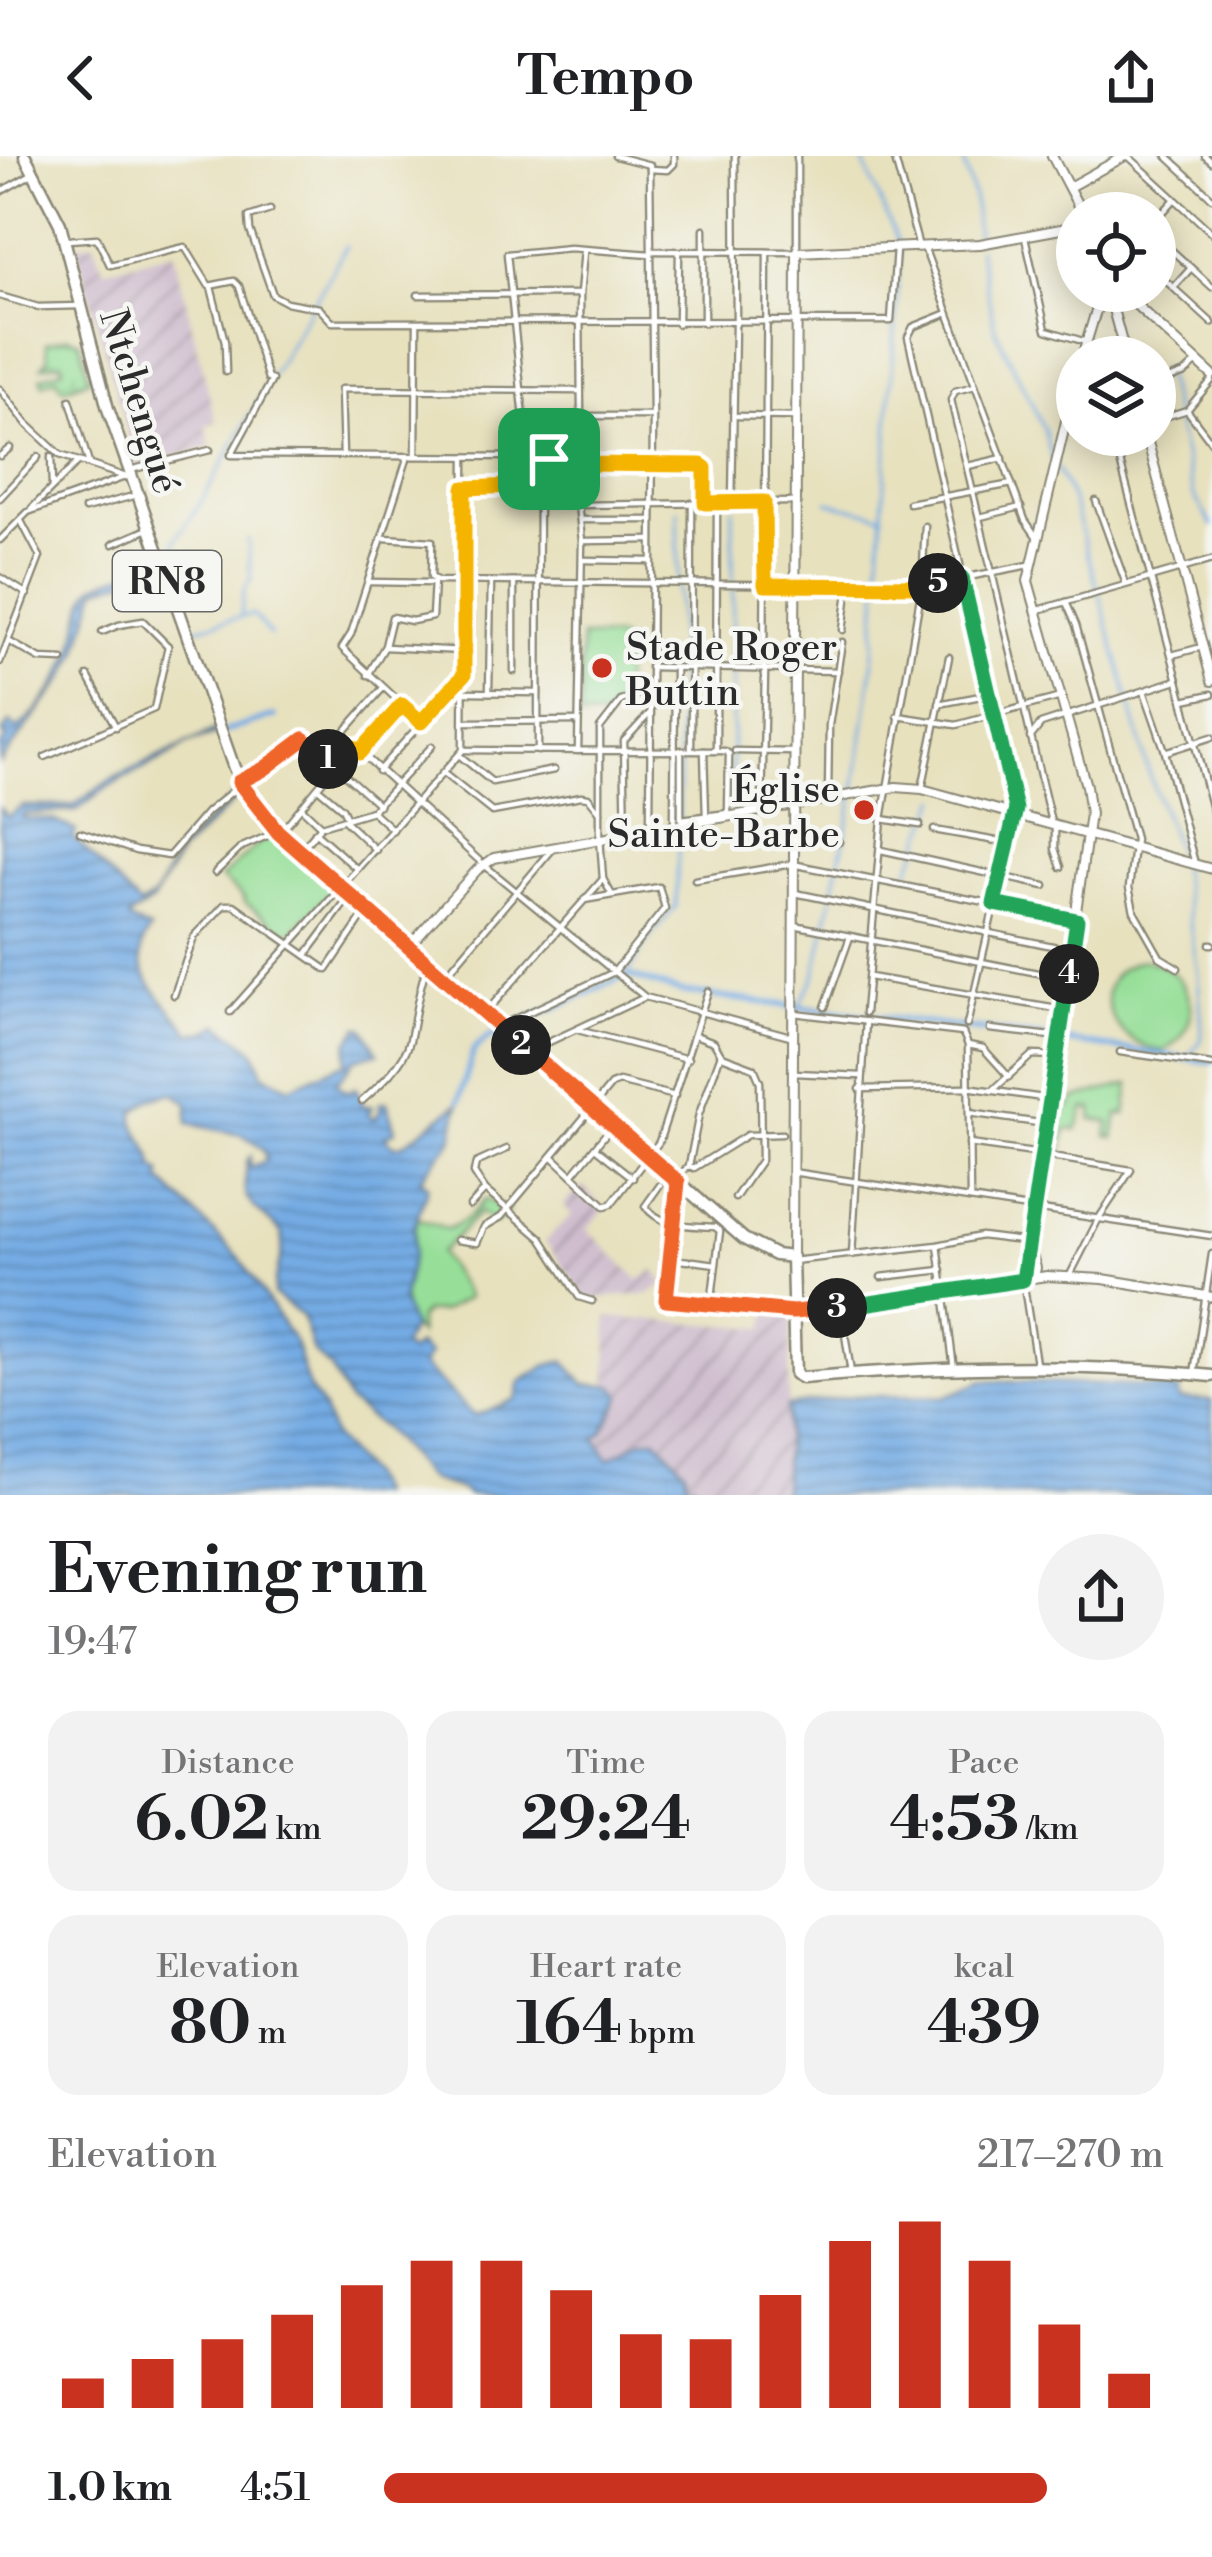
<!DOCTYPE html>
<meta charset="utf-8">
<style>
body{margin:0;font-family:"Libre Bodoni",serif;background:#f2f2f2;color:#202124;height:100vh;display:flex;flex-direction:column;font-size:45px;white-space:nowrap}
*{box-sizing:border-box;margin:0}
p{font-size:39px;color:#757577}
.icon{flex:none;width:66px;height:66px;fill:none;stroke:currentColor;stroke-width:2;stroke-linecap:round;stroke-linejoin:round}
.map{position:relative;height:1339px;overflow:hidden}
.sheet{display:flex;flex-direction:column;background:#fff;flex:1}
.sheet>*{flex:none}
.fabs{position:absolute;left:1056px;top:36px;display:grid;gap:24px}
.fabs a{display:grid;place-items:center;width:120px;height:120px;border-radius:50%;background:#fff;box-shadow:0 6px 30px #0003;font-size:60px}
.pin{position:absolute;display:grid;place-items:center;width:102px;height:102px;color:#fff;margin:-51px;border-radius:24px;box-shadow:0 6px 18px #0006}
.km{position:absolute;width:60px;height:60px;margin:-30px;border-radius:50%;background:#222;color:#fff;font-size:33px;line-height:60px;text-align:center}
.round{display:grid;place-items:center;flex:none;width:126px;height:126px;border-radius:63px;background:#f2f2f2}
.summary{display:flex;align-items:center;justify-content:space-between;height:204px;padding:0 48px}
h1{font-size:66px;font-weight:800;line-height:90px}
.figures{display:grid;grid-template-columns:repeat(3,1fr);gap:18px;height:204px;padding:12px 48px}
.figures div{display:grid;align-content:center;border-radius:30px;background:#f2f2f2;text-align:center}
.figures b{font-size:60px;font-weight:800}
.figures small{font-size:33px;font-weight:400}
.figures p{font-size:33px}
.chart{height:336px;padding:24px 48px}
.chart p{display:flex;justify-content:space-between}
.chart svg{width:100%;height:216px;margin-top:12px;stroke:#c8321e;stroke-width:6}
ul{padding:0 48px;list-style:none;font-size:39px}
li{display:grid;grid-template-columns:192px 144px 1fr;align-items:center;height:90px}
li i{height:30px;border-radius:15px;background:#c8321e}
header{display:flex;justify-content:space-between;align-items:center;height:156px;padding:0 48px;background:#fff;font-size:54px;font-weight:800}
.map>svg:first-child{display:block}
.industrial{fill:url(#industrial-furrows)}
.grass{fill:#97df99;stroke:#618562;stroke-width:3}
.wetland{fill:url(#wetland-marsh);stroke:#618562;stroke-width:3}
.water{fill:url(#water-rules);stroke:#506c88;stroke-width:3}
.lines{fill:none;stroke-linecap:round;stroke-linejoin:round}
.stream{stroke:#75ace4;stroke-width:3}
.canal{stroke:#75ace4;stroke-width:6}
.street-casing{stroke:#898674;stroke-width:9}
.secondary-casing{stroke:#898674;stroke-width:12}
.primary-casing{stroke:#898674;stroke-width:15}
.street{stroke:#fff;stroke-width:4.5}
.secondary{stroke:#fff;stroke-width:8}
.primary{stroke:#fff;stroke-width:10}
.split-1-casing{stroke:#fff;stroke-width:24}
.split-2-casing{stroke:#fff;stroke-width:24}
.split-3-casing{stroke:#fff;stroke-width:24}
.split-4-casing{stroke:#fff;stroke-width:24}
.split-5-casing{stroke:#fff;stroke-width:24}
.split-6-casing{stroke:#fff;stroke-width:24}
.split-1{stroke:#f5b400;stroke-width:15}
.split-2{stroke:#f0652b;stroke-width:15}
.split-3{stroke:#f0652b;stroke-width:15}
.split-4{stroke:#22a559;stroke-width:15}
.split-5{stroke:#22a559;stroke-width:15}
.split-6{stroke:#f5b400;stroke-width:15}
.poi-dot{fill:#c8321e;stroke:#f6f6f2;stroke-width:4.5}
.labels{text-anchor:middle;stroke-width:9;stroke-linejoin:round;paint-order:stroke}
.shield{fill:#f6f6f2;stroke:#686867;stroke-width:3}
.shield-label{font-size:36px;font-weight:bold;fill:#2b2b2b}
.street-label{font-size:39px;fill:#2b2b2b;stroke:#f6f6f2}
.poi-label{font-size:39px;fill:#2b2b2b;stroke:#f6f6f2;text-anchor:start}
</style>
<header><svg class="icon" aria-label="back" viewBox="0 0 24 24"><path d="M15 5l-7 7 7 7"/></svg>Tempo<svg class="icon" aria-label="share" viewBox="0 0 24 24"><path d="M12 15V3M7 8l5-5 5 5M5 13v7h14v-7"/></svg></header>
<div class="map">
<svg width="1212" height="1339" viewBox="0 0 1212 1339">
<defs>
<pattern id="industrial-furrows" width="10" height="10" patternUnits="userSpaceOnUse" patternTransform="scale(3)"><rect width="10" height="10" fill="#cfbdce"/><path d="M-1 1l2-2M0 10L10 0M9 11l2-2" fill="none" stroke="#a89aa7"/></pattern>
<pattern id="wetland-marsh" width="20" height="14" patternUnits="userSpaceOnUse" patternTransform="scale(3)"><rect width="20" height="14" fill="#97df99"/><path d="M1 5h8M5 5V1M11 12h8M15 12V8" fill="none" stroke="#82c084"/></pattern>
<pattern id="water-rules" width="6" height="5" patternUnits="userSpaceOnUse" patternTransform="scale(3)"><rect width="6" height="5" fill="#75ace4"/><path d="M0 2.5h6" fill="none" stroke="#608cb9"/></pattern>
</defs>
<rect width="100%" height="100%" fill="#f6f6f2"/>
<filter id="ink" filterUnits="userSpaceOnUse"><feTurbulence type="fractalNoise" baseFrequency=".00833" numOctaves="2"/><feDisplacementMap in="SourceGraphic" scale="24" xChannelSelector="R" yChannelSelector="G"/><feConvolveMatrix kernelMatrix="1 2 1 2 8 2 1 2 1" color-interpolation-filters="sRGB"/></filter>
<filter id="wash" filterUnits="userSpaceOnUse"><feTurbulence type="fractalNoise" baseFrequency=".004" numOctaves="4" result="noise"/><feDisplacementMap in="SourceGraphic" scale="48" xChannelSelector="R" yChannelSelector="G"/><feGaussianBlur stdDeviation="2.7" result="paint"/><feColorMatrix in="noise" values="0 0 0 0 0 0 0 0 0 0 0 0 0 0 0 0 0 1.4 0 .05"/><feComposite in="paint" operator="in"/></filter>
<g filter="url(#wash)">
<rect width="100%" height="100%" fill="#e7e1be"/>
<!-- industrial -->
<g class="industrial">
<path d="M94,87L104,114L174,96L216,266L206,269L211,291L137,310L75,88Z"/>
<path d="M583,1030L605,1053L587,1073L639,1124L654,1114L664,1127L649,1138L587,1143L545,1085L572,1059L563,1049Z"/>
<path d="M767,1158L792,1160L783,1339H696L694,1328L687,1327L675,1300L656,1282L608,1304L595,1280L602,1276L622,1239L607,1225L608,1161L765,1172Z"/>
</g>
<!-- grass -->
<g class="grass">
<path d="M581,481L618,482L625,486L623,541L605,561L581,562Z"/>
<path d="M265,682H279L336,731L289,779L243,745L244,742L221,722Z"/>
<path d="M1141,804C1190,808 1212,868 1164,895C1112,891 1079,822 1141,804Z"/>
<path d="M1130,928L1126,958H1118L1114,981L1107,980L1109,966L1092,963L1093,953L1085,952L1077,974L1066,973L1062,997L1046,995L1053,955L1071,950L1075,942Z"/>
<path d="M485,1043L508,1055L494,1067L480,1056L440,1097L468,1141L442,1156H425L418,1162L419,1179C395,1155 404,1132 411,1103C415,1089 413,1075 416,1062L448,1073L469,1061Z"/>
</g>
<!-- wetland -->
<path class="wetland" d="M68,181L80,185L89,223L64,233L56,222L43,228L41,221L63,213L62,206L42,210L48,202L46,187Z"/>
<!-- water -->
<g class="water">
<path d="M158,407L159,413L97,433L78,497L66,520L0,607V590L7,583L2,577L10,567L18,573C43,551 67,517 76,484C81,467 80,443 95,430C104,422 144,413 158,407Z"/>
<path d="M216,574L218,578L187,587L169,600L109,630L76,655L24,658L22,662L54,664L76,675L73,681L140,750L155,740L179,693L240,634L242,637L181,696L152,746L129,761L130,765L150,774C121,812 169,848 191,877L206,876L219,868L254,894L263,918L290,931L346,906L348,887L359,871L364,872L378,897L356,902L336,928L348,936L355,932L362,942L361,949L373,951L368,958L374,963L380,956V947L387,946L395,975L385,980L394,990L404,988L459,947L452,984L420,1023L428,1030L414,1072L413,1097L402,1145L412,1172L402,1190L409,1197L417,1189L429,1199L422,1209L474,1260L516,1243L520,1226L546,1210L564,1205L585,1228L612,1229L622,1239L602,1277L595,1281L608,1304L643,1284L656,1282L685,1314L687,1327H694L696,1339H469C454,1327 440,1332 425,1320L383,1272L348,1245L330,1212L313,1196L302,1160L274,1139C272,1118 286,1100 282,1078C272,1064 246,1051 245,1034C244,1023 248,1017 246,1006L250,1001V1011L266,1005L264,994L243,979L188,968V947L173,937L150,943L134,956C132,977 153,990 154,1011L161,1016V1024L239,1101L295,1187L309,1233L322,1251L333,1281L367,1319L378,1339H0V652L8,661L23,650H73L110,624Z"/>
<path d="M983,1225L1179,1232V1243L1212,1245V1339H783L787,1250L855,1240L944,1241Z"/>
</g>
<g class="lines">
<!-- stream -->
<g class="stream">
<path d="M861,0L898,86"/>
<path d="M962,0L974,42L977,86"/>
<path d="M978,93L995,173L1044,273L1052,304"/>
<path d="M1163,211L1194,340L1212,369"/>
<path d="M270,223L346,90"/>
<path d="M1057,312L1072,344L1098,434"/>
<path d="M828,346L884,360"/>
<path d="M678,354L679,665"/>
<path d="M170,404L177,382L202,345L266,231"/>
<path d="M171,406L192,473L253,458L270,479"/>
<path d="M1100,439L1150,621L1178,697L1198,817L1202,875L1201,885L1187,902"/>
<path d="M241,458L244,434L251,423L248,384"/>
<path d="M732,655L733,351"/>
<path d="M909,714L939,642"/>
<path d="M628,819L644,789L676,750L679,674"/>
<path d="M801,852L802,844L815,820L855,634L873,510L900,96"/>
</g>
<!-- canal -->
<g class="canal">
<path d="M224,576L275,560"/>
<path d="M1064,885L1212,906"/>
<path d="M459,945L474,893L487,882L628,819L681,836L1056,884"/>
</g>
</g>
</g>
<g filter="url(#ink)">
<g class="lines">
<!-- street casing -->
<g class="street-casing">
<g id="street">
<path d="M615,0L650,9V13L668,14L674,8V0"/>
<path d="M735,0L736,168"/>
<path d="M894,0L919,91"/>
<path d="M1128,0L1212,77"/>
<path d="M1167,0L1212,42"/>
<path d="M1205,0L1212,6"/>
<path d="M0,36L30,19"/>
<path d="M270,54L249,61L250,74L273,139L286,146L319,152L332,166L891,165L896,93"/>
<path d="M1155,65L1175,43"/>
<path d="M1155,79L1212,131"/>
<path d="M1025,81L1046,174L1086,186"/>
<path d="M68,84L97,82L110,109L185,91L209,130L234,125L239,130L268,223L272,224L231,299L528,301"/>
<path d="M924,91L1025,364L1036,380"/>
<path d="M584,95L580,138L581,260H650"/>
<path d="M652,95L797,96V0"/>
<path d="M1155,115L1212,167"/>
<path d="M1175,130L1191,112"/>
<path d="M211,131L225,186L226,216"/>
<path d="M418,139L580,138"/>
<path d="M0,140L38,151L81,150"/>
<path d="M948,157L913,171L908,181L1016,653L967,869"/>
<path d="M704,167V73"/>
<path d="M678,168L679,96"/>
<path d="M1212,224L1187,254L1212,287"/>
<path d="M1155,228L1185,217L1197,206"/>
<path d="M975,230L955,235L951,244L1052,670"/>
<path d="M0,233L27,268L60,299L126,321"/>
<path d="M70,244L89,308"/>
<path d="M737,260L797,261"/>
<path d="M1155,264L1187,254"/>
<path d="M1113,279L1212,653"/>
<path d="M0,300L10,292"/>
<path d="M343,300L341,233L580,235"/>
<path d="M408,300L351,478L342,492L421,566"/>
<path d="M416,300L417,168"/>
<path d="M51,301L52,331"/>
<path d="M539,301L580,308L701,309L705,312V347"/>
<path d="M968,310L1003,302"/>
<path d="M134,313L210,294"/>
<path d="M464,332L536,330"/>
<path d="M0,342L38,301"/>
<path d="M539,344L567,343L578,349"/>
<path d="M1096,345L1126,428"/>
<path d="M732,347L735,168"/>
<path d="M909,347L1012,328"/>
<path d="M32,352L78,306"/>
<path d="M85,353L137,339"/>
<path d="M980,361L1021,351"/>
<path d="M581,364H651"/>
<path d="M384,382L432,385L431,421L438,425L922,430L1029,409"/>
<path d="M0,384L28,356L125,321"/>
<path d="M585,385L651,384"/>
<path d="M113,388L148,373"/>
<path d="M584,404L650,405"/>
<path d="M0,421L27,438"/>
<path d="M369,426L434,427"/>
<path d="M1066,446L1076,469L1135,683L1129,732L1134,755L1160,801L1178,812"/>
<path d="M1035,455L1212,404"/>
<path d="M843,474L849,429"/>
<path d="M102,476L119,469L143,465L168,490"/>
<path d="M10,486L40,503L63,504"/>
<path d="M385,491L463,495"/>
<path d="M1172,499L1202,491"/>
<path d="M0,506L40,401L21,365"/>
<path d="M650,511L838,515"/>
<path d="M764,513L767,96"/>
<path d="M514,515V426"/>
<path d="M368,519L385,490L392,461L412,465L432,461L434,425"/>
<path d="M88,520L116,571"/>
<path d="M383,532L345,575V582L483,708L645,841L794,881"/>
<path d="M1144,535L1165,595"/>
<path d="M466,536L538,537"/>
<path d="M489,536L491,426"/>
<path d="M1184,544L1212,538"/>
<path d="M939,548L986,539"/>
<path d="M898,560L956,569L1061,541"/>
<path d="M464,566L578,565"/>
<path d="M1030,582L1041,568L1177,524"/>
<path d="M691,593L692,347"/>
<path d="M716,593L717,347"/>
<path d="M463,594C550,595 638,595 725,595L729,598L728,657L681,663V594"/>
<path d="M538,595L539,301H528L507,98L570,92L651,98"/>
<path d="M578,595L582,385L578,349L793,346"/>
<path d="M704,595L706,661"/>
<path d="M735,595L794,596"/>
<path d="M359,597L402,549"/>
<path d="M459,599L492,626L554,614"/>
<path d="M45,601L154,553L168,490"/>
<path d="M378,615L463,521"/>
<path d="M443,617L492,656L581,640L588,641L600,656"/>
<path d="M241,624L264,613L301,583L335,610L353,591"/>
<path d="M318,632L342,652L347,662"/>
<path d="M922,633L949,501"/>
<path d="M828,641L829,569L842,486"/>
<path d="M303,653L321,670"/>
<path d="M762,654L765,516"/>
<path d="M372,655L393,674"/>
<path d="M882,663L920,669"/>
<path d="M345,665L376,694"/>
<path d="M674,669L675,513"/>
<path d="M1055,671V693L1061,711"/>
<path d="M650,673L653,260L650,13"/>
<path d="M934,674L1008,687"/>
<path d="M80,676L136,695L169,700L207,656L241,628"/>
<path d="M315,676L356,712"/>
<path d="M626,678L624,585L650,557"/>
<path d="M795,678L839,686"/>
<path d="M301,694L321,670L372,655L432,590"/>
<path d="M881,694L1045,730"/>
<path d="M1194,704L1165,596L1212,581"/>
<path d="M215,717L242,691L283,673L335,610L379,649"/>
<path d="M695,724L792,708L1077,764"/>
<path d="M611,737L603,723L600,682V572L621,545L640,538"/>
<path d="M795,737L1072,794"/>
<path d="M794,769L1063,822"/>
<path d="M1210,788H1212"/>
<path d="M306,799L348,743"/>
<path d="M446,819L551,695"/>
<path d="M869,821L1063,854"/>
<path d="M174,839L194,781L224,749H234L327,814L366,756"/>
<path d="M825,851L850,781"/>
<path d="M488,854L603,723"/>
<path d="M230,856L463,594L465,302"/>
<path d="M794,857L963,877L968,889L970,1041"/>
<path d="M865,857L882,663L922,430L925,370"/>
<path d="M504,868L614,816L665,752L659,731L584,744"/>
<path d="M990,873L1060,881"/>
<path d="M578,874L688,903"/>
<path d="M695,879L714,886L722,900L754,912L760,926L761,1004L735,1042"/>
<path d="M968,889L983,892L1009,921"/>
<path d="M534,893L643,842"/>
<path d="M1120,896L1212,909"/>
<path d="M795,917L861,920"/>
<path d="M860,933L967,931L1050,943"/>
<path d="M992,935L1032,899L1056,900"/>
<path d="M362,945C379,930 405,907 410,884C416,857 418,833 428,807"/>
<path d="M969,957L1046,968"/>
<path d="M969,988L1041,998"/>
<path d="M595,992L633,1022"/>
<path d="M507,993L476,1007L474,1017L485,1034L541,1082L579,1141L592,1145"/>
<path d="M1042,996L1057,1002L1131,1014L1099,1062L1069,1121"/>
<path d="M552,1000L605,1050L611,1048L659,986L708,835"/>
<path d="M689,1010L694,1012L747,979L782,978"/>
<path d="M683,1016L689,1010L699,958L721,898"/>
<path d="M792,1016L1212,1080"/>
<path d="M572,1019L613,969"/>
<path d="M678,1026L666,1144L793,1156"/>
<path d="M660,1029L645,1050C661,1072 690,1069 715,1071L720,1075L712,1141"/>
<path d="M470,1050L485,1034"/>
<path d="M457,1084L477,1087L484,1071L501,1061L611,929L619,926L675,940"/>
<path d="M938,1089L954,1213"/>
<path d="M852,1099L866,865"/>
<path d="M669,1103L689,1105"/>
<path d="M693,1105L716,1108"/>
<path d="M792,1105L938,1089L981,1080L1029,1086"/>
<path d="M881,1121L942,1114"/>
<path d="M1023,1124L1036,1207"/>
<path d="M841,1152L851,1217"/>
<path d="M1194,1218L1212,1098"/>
</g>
</g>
<!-- secondary casing -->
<g class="secondary-casing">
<g id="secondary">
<path d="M1052,0L1082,57"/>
<path d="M1069,31L1125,0"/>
<path d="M1108,135L1126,201"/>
<path d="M1121,135L1212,219"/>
<path d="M1082,201L1102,135"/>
<path d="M1146,279L1212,525"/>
<path d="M408,791L477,714L494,702L896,631L922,633L1212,713"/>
<path d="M1029,1089L1036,1112L1034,1121"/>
<path d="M792,1101L797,96L980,88L1077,70"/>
<path d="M1030,1122L1025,1117L1026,1104L1090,658L1086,630L1028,425L1077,219"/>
<path d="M793,1156L1047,1120L1103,1123L1212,1141"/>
</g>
</g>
<!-- primary casing -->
<g class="primary-casing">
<path id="primary" d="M25,0L60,68L108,253L234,612L258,654L278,676L744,1083L775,1099L792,1101L795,1218L802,1222C937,1210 1077,1206 1212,1220"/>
</g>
<!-- street -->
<use href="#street" class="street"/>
<!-- secondary -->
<use href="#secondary" class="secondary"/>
<!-- primary -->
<use href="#primary" class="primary"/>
</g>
</g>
<g class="lines" filter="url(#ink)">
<!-- split-1 casing -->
<g class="split-1-casing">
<path id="split-1" d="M328,603L335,610L353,591L359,597L402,549L421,566L464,519V332L539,329V301L549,303"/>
</g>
<!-- split-2 casing -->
<g class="split-2-casing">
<path id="split-2" d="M328,603L304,583L264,613L239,626L278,676L521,889"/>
</g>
<!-- split-3 casing -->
<g class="split-3-casing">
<path id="split-3" d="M521,889L678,1026L666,1144L793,1156L837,1152"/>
</g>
<!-- split-4 casing -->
<g class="split-4-casing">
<path id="split-4" d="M837,1152L1023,1124L1069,818"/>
</g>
<!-- split-5 casing -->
<g class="split-5-casing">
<path id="split-5" d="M938,427L962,422L1016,653L994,748L1077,764L1069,818"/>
</g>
<!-- split-6 casing -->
<g class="split-6-casing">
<path id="split-6" d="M549,303L580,308L701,309L705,312V347L764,346L765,429L922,430L938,427"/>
</g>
<!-- split-1 -->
<use href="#split-1" class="split-1"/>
<!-- split-2 -->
<use href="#split-2" class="split-2"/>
<!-- split-3 -->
<use href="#split-3" class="split-3"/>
<!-- split-4 -->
<use href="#split-4" class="split-4"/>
<!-- split-5 -->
<use href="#split-5" class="split-5"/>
<!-- split-6 -->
<use href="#split-6" class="split-6"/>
</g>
<!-- markers -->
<g class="poi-dot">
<circle cx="602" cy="512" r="12"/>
<circle cx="864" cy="654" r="12"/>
</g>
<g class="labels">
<!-- shield labels -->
<rect class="shield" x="113" y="395" width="108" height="60" rx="9"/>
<g class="shield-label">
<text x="167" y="438">RN8</text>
</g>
<!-- street labels -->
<g class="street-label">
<text transform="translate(141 245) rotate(73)" y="14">Ntchengué</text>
</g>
<!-- poi labels -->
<g class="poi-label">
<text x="626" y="504">Stade Roger<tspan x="626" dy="45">Buttin</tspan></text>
<text x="840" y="646" text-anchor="end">Église<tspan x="840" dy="45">Sainte-Barbe</tspan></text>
</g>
</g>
</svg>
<div class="fabs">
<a><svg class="icon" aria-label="locate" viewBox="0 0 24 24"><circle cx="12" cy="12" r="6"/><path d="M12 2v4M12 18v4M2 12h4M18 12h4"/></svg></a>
<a><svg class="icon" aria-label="layers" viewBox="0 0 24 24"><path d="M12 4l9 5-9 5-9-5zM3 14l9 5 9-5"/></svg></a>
</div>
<div class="pin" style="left:549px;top:303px;background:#1e9e55"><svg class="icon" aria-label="arrive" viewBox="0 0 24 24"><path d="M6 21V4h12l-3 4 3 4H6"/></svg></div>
<b class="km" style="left:328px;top:603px">1</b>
<b class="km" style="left:521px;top:889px">2</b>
<b class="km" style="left:837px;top:1152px">3</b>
<b class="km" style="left:1069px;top:818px">4</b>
<b class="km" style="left:938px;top:427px">5</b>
</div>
<section class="sheet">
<div class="summary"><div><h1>Evening run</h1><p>19:47</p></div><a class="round"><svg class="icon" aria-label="share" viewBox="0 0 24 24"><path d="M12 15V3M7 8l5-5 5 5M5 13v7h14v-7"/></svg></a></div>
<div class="figures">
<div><p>Distance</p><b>6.02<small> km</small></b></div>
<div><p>Time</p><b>29:24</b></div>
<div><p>Pace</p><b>4:53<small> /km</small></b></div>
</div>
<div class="figures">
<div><p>Elevation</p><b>80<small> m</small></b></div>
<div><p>Heart rate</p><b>164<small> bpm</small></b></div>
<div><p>kcal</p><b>439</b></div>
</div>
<div class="chart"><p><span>Elevation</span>217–270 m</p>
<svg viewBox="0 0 160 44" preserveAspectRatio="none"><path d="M5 44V38M15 44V34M25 44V30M35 44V25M45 44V19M55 44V14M65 44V14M75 44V20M85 44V29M95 44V30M105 44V21M115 44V10M125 44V6M135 44V14M145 44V27M155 44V37"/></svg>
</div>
<ul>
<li><b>1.0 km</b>4:51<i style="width:85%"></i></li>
</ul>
</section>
